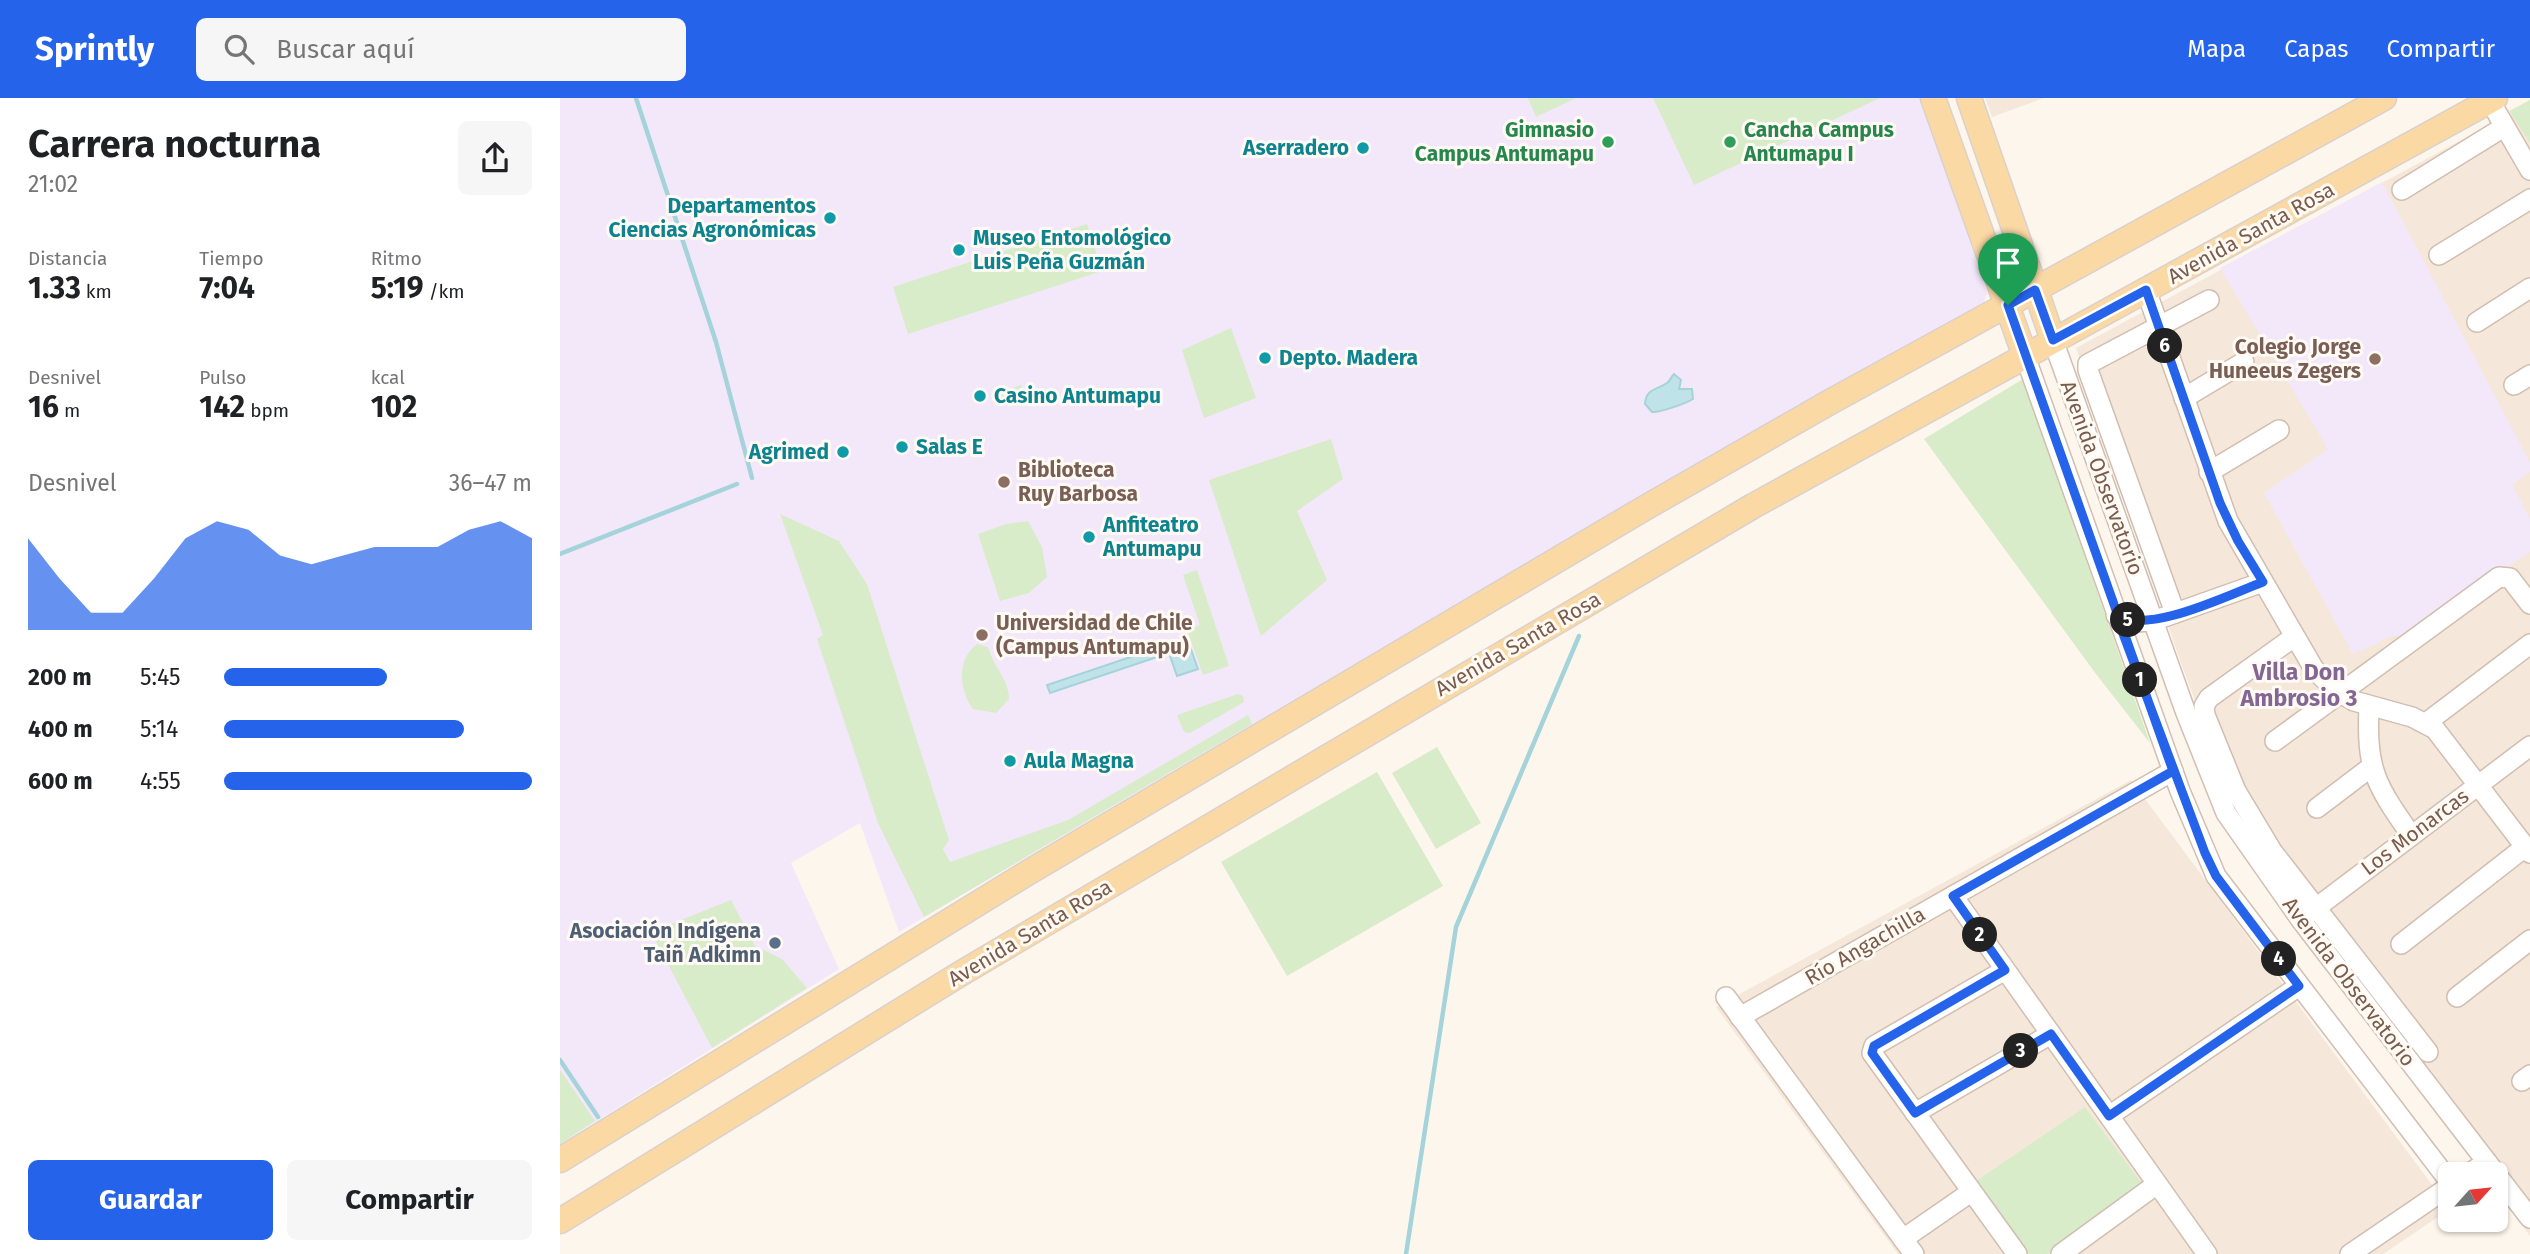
<!DOCTYPE html>
<html lang="es">
<meta charset="utf-8">
<style>
body{margin:0;font-family:"Fira Sans",sans-serif;background:#f6f6f6;color:#202124;height:100vh;display:flex;flex-direction:column;font-size:26px;white-space:nowrap}
*{box-sizing:border-box;margin:0}
p{font-size:23px;color:#757577}
.icon{flex:none;width:38px;height:38px;fill:none;stroke:currentColor;stroke-width:2;stroke-linecap:round;stroke-linejoin:round}
.map{position:relative;flex:1;overflow:hidden}
.details{display:flex;flex-direction:column;background:#fff;width:560px}
.details>*{flex:none}
.needle{width:46px;rotate:63deg}
.fabs{position:absolute;left:1878px;top:1064px;display:grid;gap:14px}
.fabs a{display:grid;place-items:center;width:70px;height:70px;border-radius:10px;background:#fff;box-shadow:0 2px 5px #0004;font-size:35px}
.pin{position:absolute;display:grid;place-items:center;width:60px;height:60px;color:#fff;margin:-72px -30px;border-radius:50% 50% 50% 0;rotate:-45deg;box-shadow:0 0 7px #0007}
.pin .icon{rotate:45deg}
.km{position:absolute;width:35px;height:35px;margin:-18px;border-radius:50%;background:#222;color:#fff;font-size:19px;line-height:35px;text-align:center}
.round{display:grid;place-items:center;flex:none;width:74px;height:74px;border-radius:10px;background:#f6f6f6}
.head{display:flex;align-items:center;justify-content:space-between;height:119px;padding:0 28px}
h1{font-size:38px;font-weight:700;line-height:52px}
.metrics{display:grid;grid-template-columns:repeat(3,1fr);gap:10px;height:119px;padding:7px 28px}
.metrics div{display:grid;align-content:center}
.metrics b{font-size:30px;font-weight:700}
.metrics small{font-size:19px;font-weight:400}
.metrics p{font-size:19px}
.chart{height:196px;padding:14px 28px}
.chart p{display:flex;justify-content:space-between}
.chart svg{width:100%;height:126px;margin-top:7px;fill:#2563eb;opacity:.7}
.cta{display:flex;gap:14px;margin-top:auto;padding:14px 28px}
.cta a{flex:1;height:80px;border-radius:10px;background:#2563eb;color:#fff;font-size:28px;font-weight:700;line-height:80px;text-align:center}
.cta a+a{background:#f6f6f6;color:#202124}
ul{padding:0 28px;list-style:none;font-size:23px}
li{display:grid;grid-template-columns:112px 84px 1fr;align-items:center;height:52px}
li i{height:18px;border-radius:9px;background:#2563eb}
header{display:flex;align-items:center;gap:42px;box-sizing:border-box;height:98px;padding:0 35px;background:#2563eb;color:#fff}
header strong{font-size:33px}
nav{display:flex;gap:38px;margin-inline-start:auto;font-size:24px}
.search{width:490px;height:63px;background:#f6f6f6;display:flex;align-items:center;gap:18px;box-sizing:border-box;padding:0 24px;border-radius:10px;color:#757577;font-size:26px}
main{display:flex;flex:1;min-height:0}
.map>svg:first-child{display:block}
.residential{fill:#f5e8da}
.education{fill:#f3e8fa}
.green{fill:#d8ecc9}
.water{fill:#bfe3e8;stroke:#a5d3da;stroke-width:2}
.lines{fill:none;stroke-linecap:round;stroke-linejoin:round}
.stream{stroke:#a5d3da;stroke-width:4.5}
.minor-casing{stroke:#d1beb0;stroke-width:22}
.major-casing{stroke:#dad1cd;stroke-width:27}
.minor{stroke:#fff;stroke-width:19}
.major{stroke:#fbd9a5;stroke-width:24}
.route-casing{stroke:#fff;stroke-width:14}
.route{stroke:#2563eb;stroke-width:9}
.leisure-dot{fill:#2e9e5b;stroke:#fffaf3;stroke-width:2.5}
.culture-dot{fill:#0f9aa8;stroke:#fffaf3;stroke-width:2.5}
.education-dot{fill:#8d6e63;stroke:#fffaf3;stroke-width:2.5}
.service-dot{fill:#5c6f8a;stroke:#fffaf3;stroke-width:2.5}
.labels{text-anchor:middle;stroke-width:6;stroke-linejoin:round;paint-order:stroke}
.leisure-label{font-size:21px;font-weight:bold;fill:#27864d;stroke:#fffaf3;text-anchor:end}
.culture-label{font-size:21px;font-weight:bold;fill:#0d838f;stroke:#fffaf3;text-anchor:start}
.street-label{font-size:21px;fill:#7a5c4d;stroke:#fffaf3}
.education-label{font-size:21px;font-weight:bold;fill:#785e54;stroke:#fffaf3;text-anchor:start}
.service-label{font-size:21px;font-weight:bold;fill:#4e5e75;stroke:#fffaf3;text-anchor:end}
.neighbourhood-label{font-size:23px;font-weight:bold;fill:#846695;stroke:#fffaf3}
</style>
<header>
<strong>Sprintly</strong>
<div class="search"><svg class="icon" aria-label="search" viewBox="0 0 24 24"><circle cx="10" cy="10" r="6"/><path d="M15 15l6 6"/></svg>Buscar aquí</div>
<nav><a>Mapa</a><a>Capas</a><a>Compartir</a></nav>
</header>
<main>
<section class="details">
<div class="head"><div><h1>Carrera nocturna</h1><p>21:02</p></div><a class="round"><svg class="icon" aria-label="share" viewBox="0 0 24 24"><path d="M12 15V3M7 8l5-5 5 5M5 13v7h14v-7"/></svg></a></div>
<div class="metrics">
<div><p>Distancia</p><b>1.33<small> km</small></b></div>
<div><p>Tiempo</p><b>7:04</b></div>
<div><p>Ritmo</p><b>5:19<small> /km</small></b></div>
</div>
<div class="metrics">
<div><p>Desnivel</p><b>16<small> m</small></b></div>
<div><p>Pulso</p><b>142<small> bpm</small></b></div>
<div><p>kcal</p><b>102</b></div>
</div>
<div class="chart"><p><span>Desnivel</span>36–47 m</p>
<svg viewBox="0 0 160 44" preserveAspectRatio="none"><path d="M0 44V12L10 26L20 38L30 38L40 26L50 12L60 6L70 9L80 18L90 21L100 18L110 15L120 15L130 15L140 9L150 6L160 12V44z"/></svg>
</div>
<ul>
<li><b>200 m</b>5:45<i style="width:53%"></i></li>
<li><b>400 m</b>5:14<i style="width:78%"></i></li>
<li><b>600 m</b>4:55<i style="width:100%"></i></li>
</ul>
<div class="cta"><a>Guardar</a><a>Compartir</a></div>
</section>
<div class="map">
<svg width="1970" height="1156" viewBox="0 0 1970 1156">
<rect width="100%" height="100%" fill="#fdf6ec"/>
<!-- residential -->
<g class="residential">
<path d="M1425,0H1484L1432,19Z"/>
<path d="M1970,5V1138L1936,1092V1076H1923L1884,1026L1669,696L1616,551L1516,250Z"/>
<path d="M1571,682L1890,1111L1823,1156H1338L1156,909Z"/>
</g>
<!-- education -->
<g class="education">
<path d="M0,0H1361L1427,195L1424,205L978,458L339,834L300,725L231,765L279,871L0,1046Z"/>
<path d="M1822,84L1970,365V374L1952,387L1970,421V454L1843,537L1832,538L1793,556L1704,395L1768,351L1660,170Z"/>
</g>
<!-- green -->
<g class="green">
<path d="M968,0H1016L976,19Z"/>
<path d="M1093,0H1320L1134,87Z"/>
<path d="M1970,2V45L1949,13Z"/>
<path d="M527,126L542,173L348,236L333,189Z"/>
<path d="M671,230L696,300L644,320L622,252Z"/>
<path d="M1463,281L1590,645L1536,576L1364,341Z"/>
<path d="M461,287L465,300L442,308L438,295Z"/>
<path d="M771,341L783,381L737,413L767,482L701,538L649,382Z"/>
<path d="M220,416L279,443L307,486L389,742L383,751L390,764L508,722L688,617L692,626L364,819L318,725L257,541L263,537Z"/>
<path d="M468,423L482,449L487,479L469,495L440,503L418,436L446,426Z"/>
<path d="M637,472L669,568L643,577L627,532L640,527L623,477Z"/>
<path d="M417,546L428,549C433,568 449,581 449,601L436,615L413,611C399,591 396,563 417,546Z"/>
<path d="M678,596L683,598L684,604L630,635L624,634L617,617Z"/>
<path d="M877,649L921,725L876,751L832,675Z"/>
<path d="M817,674L883,788L727,878L661,764Z"/>
<path d="M171,802L195,848L222,861L247,890L152,950L91,834Z"/>
<path d="M0,972L35,1023L0,1046Z"/>
<path d="M1525,1009L1583,1087L1487,1156H1469L1416,1083Z"/>
</g>
<!-- water -->
<g class="water">
<path d="M1114,276L1121,282L1119,291H1132L1133,301C1127,305 1099,315 1092,314L1085,306C1086,290 1097,292 1107,285C1110,283 1111,279 1114,276Z"/>
<path d="M627,540L638,571L617,578L609,555L490,595L487,587Z"/>
</g>
<g class="lines">
<!-- stream -->
<g class="stream">
<path d="M76,0L156,244L192,380"/>
<path d="M0,456L177,386"/>
<path d="M0,962L38,1019"/>
<path d="M846,1156L896,829L1019,538"/>
</g>
<!-- minor casing -->
<g class="minor-casing">
<g id="minor">
<path d="M1930,3L1970,72"/>
<path d="M1842,92L1944,29"/>
<path d="M1879,157L1970,101"/>
<path d="M1586,192L1668,423L1754,571L1774,591L1794,603L1852,619L1875,631L1970,755"/>
<path d="M1917,224L1970,190"/>
<path d="M1493,242L1626,615L1666,715L1741,822L1970,1120"/>
<path d="M1465,258L1620,693L1656,778L1890,1084"/>
<path d="M1954,287L1970,277"/>
<path d="M1624,300L1684,264"/>
<path d="M1649,374L1719,332"/>
<path d="M1615,515L1528,272V266L1649,202"/>
<path d="M1556,517L1575,524L1593,523L1703,484"/>
<path d="M1734,539L1649,600L1644,608L1645,617L1676,693L1712,753L1868,954"/>
<path d="M1809,609C1806,672 1816,687 1851,737"/>
<path d="M1866,625L1970,546"/>
<path d="M1715,643L1939,479L1950,480L1970,506"/>
<path d="M1757,710L1811,669"/>
<path d="M1393,798L1647,1156"/>
<path d="M1748,816L1970,648"/>
<path d="M1841,846L1965,749"/>
<path d="M1445,872L1314,948L1312,955L1457,1156"/>
<path d="M1166,899L1354,1156"/>
<path d="M1897,899L1970,842"/>
<path d="M1180,919L1613,673"/>
<path d="M1962,983L1970,977"/>
<path d="M1355,1015L1491,936"/>
<path d="M1549,1018L1739,888"/>
<path d="M1908,1076L1927,1064"/>
<path d="M1343,1141L1411,1094"/>
<path d="M1501,1156L1597,1086"/>
<path d="M1790,1156L1890,1088"/>
</g>
</g>
<!-- major casing -->
<g class="major-casing">
<g id="major">
<path d="M1373,0L1465,258"/>
<path d="M1409,0L1493,242"/>
<path d="M0,1062L469,774L1090,407L1270,304L1824,0"/>
<path d="M0,1123L400,876L1193,408L1935,0"/>
</g>
</g>
<!-- minor -->
<use href="#minor" class="minor"/>
<!-- major -->
<use href="#major" class="major"/>
</g>
<g class="lines">
<!-- route casing -->
<g class="route-casing">
<path id="route" d="M1448,207L1613,673L1393,798L1445,872L1314,948L1312,955L1355,1015L1491,936L1549,1018L1739,888L1656,778L1645,755L1556,517C1588,537 1668,497 1703,484L1678,443L1660,405L1586,192L1493,242L1475,192L1448,207"/>
</g>
<!-- route -->
<use href="#route" class="route"/>
</g>
<!-- markers -->
<g class="leisure-dot">
<circle cx="1048" cy="44" r="7"/>
<circle cx="1170" cy="44" r="7"/>
</g>
<g class="culture-dot">
<circle cx="803" cy="50" r="7"/>
<circle cx="270" cy="120" r="7"/>
<circle cx="399" cy="152" r="7"/>
<circle cx="705" cy="260" r="7"/>
<circle cx="420" cy="298" r="7"/>
<circle cx="342" cy="349" r="7"/>
<circle cx="283" cy="354" r="7"/>
<circle cx="529" cy="439" r="7"/>
<circle cx="450" cy="663" r="7"/>
</g>
<g class="education-dot">
<circle cx="1815" cy="261" r="7"/>
<circle cx="444" cy="384" r="7"/>
<circle cx="422" cy="537" r="7"/>
</g>
<circle class="service-dot" cx="215" cy="845" r="7"/>
<g class="labels">
<!-- leisure labels -->
<g class="leisure-label">
<text x="1034" y="39">Gimnasio<tspan x="1034" dy="24">Campus Antumapu</tspan></text>
<text x="1184" y="39" text-anchor="start">Cancha Campus<tspan x="1184" dy="24">Antumapu I</tspan></text>
</g>
<!-- culture labels -->
<g class="culture-label">
<text x="789" y="57" text-anchor="end">Aserradero</text>
<text x="256" y="115" text-anchor="end">Departamentos<tspan x="256" dy="24">Ciencias Agronómicas</tspan></text>
<text x="413" y="147">Museo Entomológico<tspan x="413" dy="24">Luis Peña Guzmán</tspan></text>
<text x="719" y="267">Depto. Madera</text>
<text x="434" y="305">Casino Antumapu</text>
<text x="356" y="356">Salas E</text>
<text x="269" y="361" text-anchor="end">Agrimed</text>
<text x="543" y="434">Anfiteatro<tspan x="543" dy="24">Antumapu</tspan></text>
<text x="464" y="670">Aula Magna</text>
</g>
<!-- street labels -->
<g class="street-label">
<text transform="translate(1691 135) rotate(-29)" y="7">Avenida Santa Rosa</text>
<text transform="translate(1542 380) rotate(70)" y="7">Avenida Observatorio</text>
<text transform="translate(958 546) rotate(-30)" y="7">Avenida Santa Rosa</text>
<text transform="translate(1855 734) rotate(-37)" y="7">Los Monarcas</text>
<text transform="translate(470 835) rotate(-31)" y="7">Avenida Santa Rosa</text>
<text transform="translate(1305 848) rotate(-30)" y="7">Río Angachilla</text>
<text transform="translate(1789 884) rotate(53)" y="7">Avenida Observatorio</text>
</g>
<!-- education labels -->
<g class="education-label">
<text x="1801" y="256" text-anchor="end">Colegio Jorge<tspan x="1801" dy="24">Huneeus Zegers</tspan></text>
<text x="458" y="379">Biblioteca<tspan x="458" dy="24">Ruy Barbosa</tspan></text>
<text x="436" y="532">Universidad de Chile<tspan x="436" dy="24">(Campus Antumapu)</tspan></text>
</g>
<!-- service labels -->
<g class="service-label">
<text x="201" y="840">Asociación Indígena<tspan x="201" dy="24">Taiñ Adkimn</tspan></text>
</g>
<!-- neighbourhood labels -->
<g class="neighbourhood-label">
<text x="1739" y="582">Villa Don<tspan x="1739" dy="26">Ambrosio 3</tspan></text>
</g>
</g>
</svg>
<div class="fabs">
<a><svg class="needle" viewBox="-14 -14 28 28"><path d="M0-13l5 13h-10z" fill="#e53935"/><path d="M0 13l5-13h-10z" fill="#757577"/></svg></a>
</div>
<div class="pin" style="left:1448px;top:207px;background:#1e9e55"><svg class="icon" aria-label="arrive" viewBox="0 0 24 24"><path d="M6 21V4h12l-3 4 3 4H6"/></svg></div>
<b class="km" style="left:1580px;top:582px">1</b>
<b class="km" style="left:1420px;top:837px">2</b>
<b class="km" style="left:1461px;top:953px">3</b>
<b class="km" style="left:1719px;top:861px">4</b>
<b class="km" style="left:1568px;top:522px">5</b>
<b class="km" style="left:1605px;top:248px">6</b>
</div>
</main>
